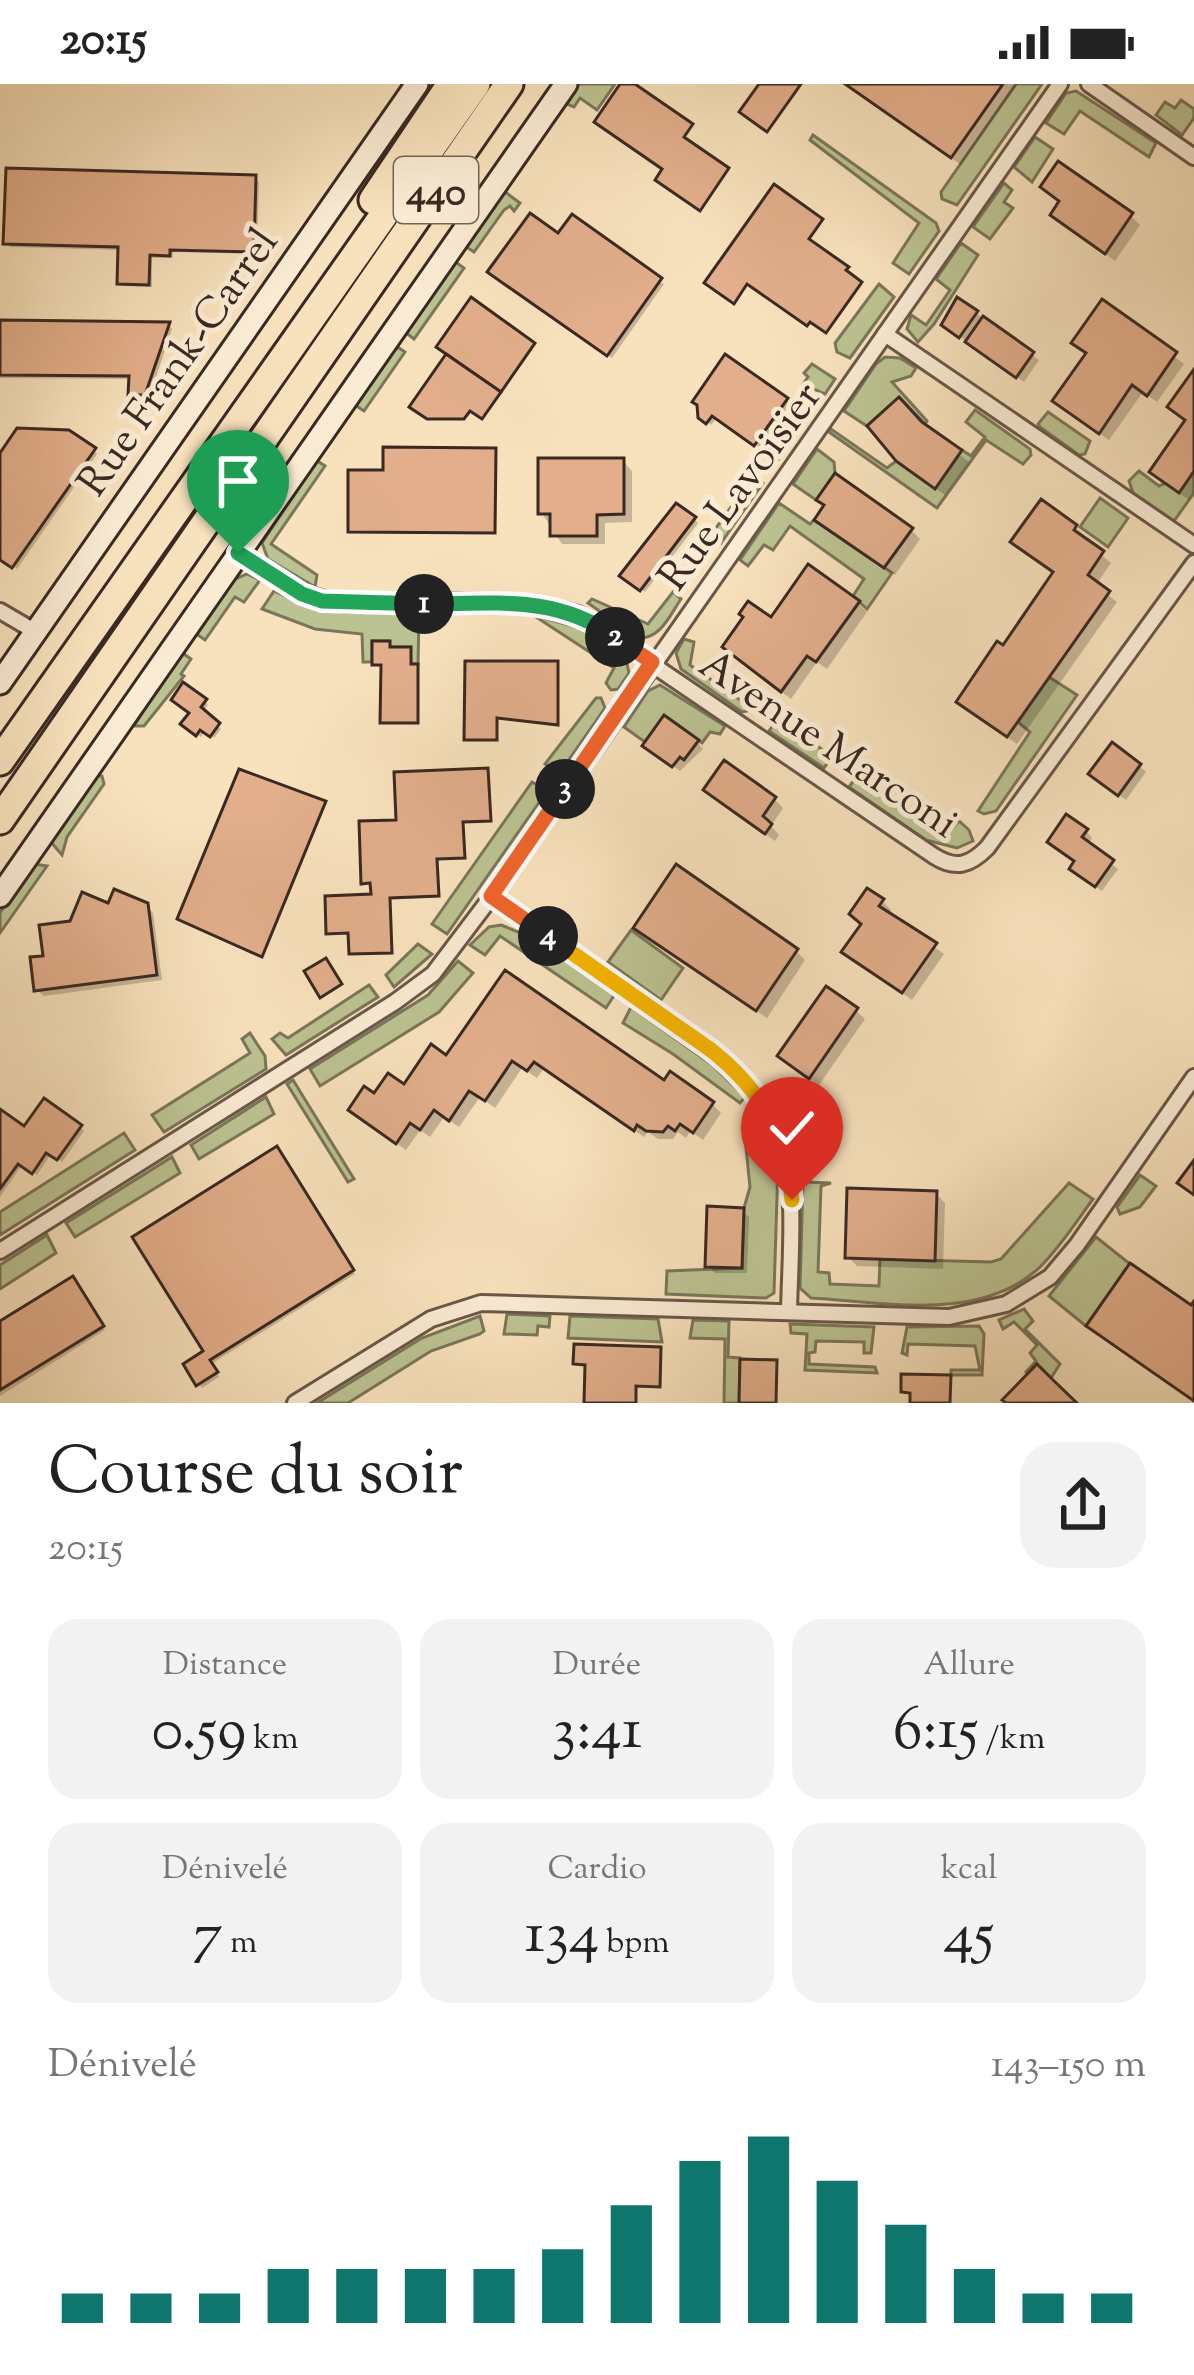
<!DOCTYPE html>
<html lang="fr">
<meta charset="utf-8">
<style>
body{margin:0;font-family:"Sorts Mill Goudy",serif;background:#f2f2f2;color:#222;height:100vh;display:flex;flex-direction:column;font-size:45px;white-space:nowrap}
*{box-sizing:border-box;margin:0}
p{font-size:39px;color:#767676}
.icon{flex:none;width:66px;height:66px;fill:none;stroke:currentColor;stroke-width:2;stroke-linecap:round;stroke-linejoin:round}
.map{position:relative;height:1319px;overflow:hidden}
.details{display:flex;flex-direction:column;background:#fff;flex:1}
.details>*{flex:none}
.pin{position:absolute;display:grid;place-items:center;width:102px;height:102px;color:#fff;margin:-123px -51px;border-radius:50% 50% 50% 0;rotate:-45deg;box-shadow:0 0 12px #0007}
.pin .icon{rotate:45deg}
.km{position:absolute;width:60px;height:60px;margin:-30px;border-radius:50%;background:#222;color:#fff;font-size:33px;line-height:60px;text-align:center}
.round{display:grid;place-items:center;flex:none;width:126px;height:126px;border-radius:36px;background:#f2f2f2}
.overview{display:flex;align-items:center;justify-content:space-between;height:204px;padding:0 48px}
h1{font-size:66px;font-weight:600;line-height:90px}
.figures{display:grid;grid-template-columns:repeat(3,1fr);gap:18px;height:204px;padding:12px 48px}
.figures div{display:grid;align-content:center;border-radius:30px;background:#f2f2f2;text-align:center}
.figures b{font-size:60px;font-weight:600}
.figures small{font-size:33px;font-weight:400}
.figures p{font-size:33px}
.chart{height:336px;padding:24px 48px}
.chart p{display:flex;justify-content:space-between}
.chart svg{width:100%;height:216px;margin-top:12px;stroke:#0f766e;stroke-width:6}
.status{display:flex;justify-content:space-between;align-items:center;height:84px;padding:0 60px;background:#fff;direction:ltr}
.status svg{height:33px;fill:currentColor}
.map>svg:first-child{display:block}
.green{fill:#bcc392;stroke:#7a765a;stroke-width:3}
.shadow{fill:#0003}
.building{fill:#e2ae8b;stroke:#392922;stroke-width:3}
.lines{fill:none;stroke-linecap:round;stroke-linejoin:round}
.street-casing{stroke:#695749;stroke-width:20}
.secondary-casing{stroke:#392922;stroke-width:27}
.highway-casing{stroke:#392922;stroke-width:33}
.street{stroke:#faecd4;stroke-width:14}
.secondary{stroke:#faecd4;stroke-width:21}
.highway{stroke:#f8e2bd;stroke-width:27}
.split-1-casing{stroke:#fff;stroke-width:24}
.split-2-casing{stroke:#fff;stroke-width:24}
.split-3-casing{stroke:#fff;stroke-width:24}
.split-4-casing{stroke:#fff;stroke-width:24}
.split-5-casing{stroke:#fff;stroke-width:24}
.split-6-casing{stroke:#fff;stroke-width:24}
.split-1{stroke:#22a559;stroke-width:15}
.split-2{stroke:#22a559;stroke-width:15}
.split-3{stroke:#f0652b;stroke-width:15}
.split-4{stroke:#f0652b;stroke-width:15}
.split-5{stroke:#f5b400;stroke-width:15}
.split-6{stroke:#f5b400;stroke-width:15}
.labels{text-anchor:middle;stroke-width:10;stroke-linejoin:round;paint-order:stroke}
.shield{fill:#faecd4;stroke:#736457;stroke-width:3}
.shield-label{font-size:39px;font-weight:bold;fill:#392922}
.street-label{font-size:42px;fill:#392922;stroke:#faecd4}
</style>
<div class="status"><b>20:15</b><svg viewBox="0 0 49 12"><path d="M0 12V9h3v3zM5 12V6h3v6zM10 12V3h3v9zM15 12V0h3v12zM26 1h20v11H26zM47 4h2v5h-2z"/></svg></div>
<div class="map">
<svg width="1194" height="1319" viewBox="0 0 1194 1319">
<rect width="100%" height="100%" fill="#f8e2bd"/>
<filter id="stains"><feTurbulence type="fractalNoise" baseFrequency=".00167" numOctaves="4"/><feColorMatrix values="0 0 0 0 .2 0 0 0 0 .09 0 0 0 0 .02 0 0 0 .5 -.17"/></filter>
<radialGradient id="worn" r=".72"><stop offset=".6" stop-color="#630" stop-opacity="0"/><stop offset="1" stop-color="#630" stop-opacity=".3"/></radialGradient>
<!-- green -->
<g class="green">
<path d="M579,0H615L597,26L580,14L574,23L567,20Z"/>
<path d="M1016,0H1042L957,121L942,115L941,108Z"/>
<path d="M1076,7L1156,59L1149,73L1080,27L1064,50L1046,39L1066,9Z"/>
<path d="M1181,16L1194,25V34L1182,51L1156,31L1165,18L1175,24Z"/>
<path d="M813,51L936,139L939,147L909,190L893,179L919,139L810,56Z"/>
<path d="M1035,53L1053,65L1032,98L1014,83Z"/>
<path d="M1004,99L1012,106L1004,118L1013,124L990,155L973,143Z"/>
<path d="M504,107L520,119L514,127L510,122L504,126L474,168L465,162Z"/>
<path d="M961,159L978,171L934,240L918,258L907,245L911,231L926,241L950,206L936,195Z"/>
<path d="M454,177L464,184L414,255L405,248Z"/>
<path d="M879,200L894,213L850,274L837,268L835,259Z"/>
<path d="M396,262L405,268L364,327L355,321Z"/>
<path d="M885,273L900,274L916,284L911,292L892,298L927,337L925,340L899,313L867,342L844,327L876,280Z"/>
<path d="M812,280L835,295L825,310L803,300L808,293L804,289Z"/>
<path d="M795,318L811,330L776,378L759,366Z"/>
<path d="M975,326L1030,365L1031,371L1023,380L986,356L937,424L829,348L831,345L887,384L896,377L935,404L962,366L971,372L985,353L966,338Z"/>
<path d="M1048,328L1090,357L1085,370L1079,371L1040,343L1038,340Z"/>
<path d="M817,365L834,378L835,389L816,416L793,400Z"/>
<path d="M316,376L325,382L271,460L317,491L315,503L268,475L262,459Z"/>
<path d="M746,382L763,399L721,459L711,451L751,395L742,387Z"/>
<path d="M1139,387L1159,402L1194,387V409L1174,437L1133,409L1129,397Z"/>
<path d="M1100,414L1128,434L1108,463L1080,443Z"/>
<path d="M779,419L810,440L814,436L892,489L867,525L853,512L864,495L790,442L773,466L764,461L748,482L740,476Z"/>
<path d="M247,490L260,496L244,518L235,513L205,556L195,549L231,497Z"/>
<path d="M274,507L316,526L419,530L418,580H411L410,563H390L389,557H372V578H363L362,550L315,545L262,525Z"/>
<path d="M673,508L681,515C670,531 660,556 638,554L588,519L592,515L648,540Z"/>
<path d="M533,531L583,545L626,575L629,589L618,605L611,606L606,599L614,584Z"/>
<path d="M684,555L694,558L690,581L749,622L747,627L742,628L681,585L676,569Z"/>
<path d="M181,568L191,575L181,590L184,592L144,642H134Z"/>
<path d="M1049,593L1077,611L996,727L984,730L978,727L1030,648L1018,638Z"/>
<path d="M660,601L725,642L720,650L710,648L702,659L665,632L645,658L624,643L648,607Z"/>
<path d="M596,614H601L605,624L559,690L545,680Z"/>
<path d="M779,633L832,673L824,684L769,647Z"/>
<path d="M858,691L945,753L959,737L969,746L973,757L957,764L926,756L849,703Z"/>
<path d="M95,692H102L104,700L67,753L62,771L50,757Z"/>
<path d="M532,698L547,707L447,850L432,840Z"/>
<path d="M33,780L47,782L0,849V829Z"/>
<path d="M501,841L533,854L615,910L606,924L500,852L485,871L470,861L489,843Z"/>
<path d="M631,846L683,884L661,916L608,878Z"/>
<path d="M418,860L432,870L394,903L386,891Z"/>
<path d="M458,877L473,889L439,928L320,1002L310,985L428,911Z"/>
<path d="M369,901L378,913L286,971L272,955L280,949L288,954Z"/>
<path d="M631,923L711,980L745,1013L740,1019L673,970L623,939Z"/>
<path d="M250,949L265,972L266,985L164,1048L152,1031L250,969L242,955Z"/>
<path d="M293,996L354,1095L348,1098L287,1000Z"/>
<path d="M266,1013L274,1030L199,1075L191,1061Z"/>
<path d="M760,1038L778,1080L774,1209L766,1214L666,1210L667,1187L742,1184L744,1124L750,1103L744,1044Z"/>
<path d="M124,1049L135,1066L0,1151V1128Z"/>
<path d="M172,1073L180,1089L75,1153L66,1139Z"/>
<path d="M1140,1091L1156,1102L1140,1123L1120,1130L1117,1123Z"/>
<path d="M803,1098L831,1099L821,1102L818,1188L829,1189L830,1200L879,1202L880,1175L991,1178L1001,1175L1069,1099L1093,1115C1076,1138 1060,1163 1040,1183C981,1239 884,1218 811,1214L800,1204Z"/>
<path d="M47,1151L56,1169L0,1205V1181Z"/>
<path d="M1096,1153L1130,1180L1086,1242L1049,1212Z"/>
<path d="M1024,1225L1033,1237L1025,1245L1060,1280L1051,1294L1037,1280L1025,1289L1036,1277L1030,1269L1037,1261L1014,1238L1003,1245L999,1236Z"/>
<path d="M507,1230L550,1232L549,1243L538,1242L537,1251L504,1250Z"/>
<path d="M480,1232L484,1247L480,1250L431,1267L348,1319H317L422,1254Z"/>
<path d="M570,1232L658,1235L662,1258L568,1254Z"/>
<path d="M693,1236L729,1237L728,1273L740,1274L739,1319H724L725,1255L690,1254Z"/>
<path d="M790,1240L874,1243L871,1269H864V1258L816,1257L815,1268L809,1269V1280L875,1283L877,1289L805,1286L807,1250L791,1249Z"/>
<path d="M979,1242L984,1250L982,1291H951V1286H980L975,1262L908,1260L907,1271L902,1269L907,1243Z"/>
</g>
<!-- shadow -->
<g class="shadow">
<path d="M848,0H1018L961,81Z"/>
<path d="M255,94L259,98L257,170L173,168L172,174H152V203L123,202L120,199L121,166L10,163L6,159Z"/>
<path d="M1062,118L1131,132L1140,141L1115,177L1053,131Z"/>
<path d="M559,153L664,200L612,274L495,191Z"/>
<path d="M471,217L534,262L484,334L472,325L465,335H430L413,323L449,270Z"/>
<path d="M1103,220L1184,280L1157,318L1143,308L1109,356L1065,326L1088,270Z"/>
<path d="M976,229L1039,276L1024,298L949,245Z"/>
<path d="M0,239L169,241L172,245L149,314L135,313L131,310L132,295L0,294Z"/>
<path d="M1194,290V408L1189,416L1162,397L1188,338Z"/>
<path d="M786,316L790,320L759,363L717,334L711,341L701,333Z"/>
<path d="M923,342L969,378L945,411L908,386Z"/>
<path d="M94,367L97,370L17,485L0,474V374Z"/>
<path d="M623,377L632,387V438L605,439V460H562L541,428Z"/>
<path d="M827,422L911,446L920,455L895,491L827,444Z"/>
<path d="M694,435L698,439L645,508L626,495Z"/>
<path d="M1075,443L1084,452L1082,455L1111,479L1096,501L1117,518L1017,660L969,626L1003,565L1056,490Z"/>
<path d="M858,519L867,528L827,585L817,578L791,615L744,580L772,538Z"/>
<path d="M205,617L208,621L203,629L221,645L214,654L205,647L201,653L188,643L192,629Z"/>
<path d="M697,658L703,665L680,687L653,668Z"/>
<path d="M1139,682L1146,688L1126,716L1098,696Z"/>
<path d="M716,715H774L783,724L771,742L779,751L775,757Z"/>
<path d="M1086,747L1092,754L1087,761L1118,785L1102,807L1079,791L1077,778L1057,763Z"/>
<path d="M882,817L891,826L888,831L944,870L912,916L845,868Z"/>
<path d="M146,822L153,829L162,896L44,912L37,906L46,874L72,839L110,823Z"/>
<path d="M646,852L796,867L805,876L767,934Z"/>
<path d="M506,890L665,1000L712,1020L721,1029L703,1056L690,1047L686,1054L678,1048L673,1055H658L648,1048L644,1053L544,984L537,994L522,984L495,1024L480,1013L459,1043L444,1033L430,1053L420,1046L406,1066L361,1035L375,1013L404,1004L447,975Z"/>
<path d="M856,927L865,935L819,1001L790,981Z"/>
<path d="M0,1029L25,1046L80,1043L84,1047L62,1078L51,1070L37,1091L22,1081L0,1113Z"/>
<path d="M280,1070L355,1190L211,1280L219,1293L202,1304L199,1300L207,1268Z"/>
<path d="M936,1110L945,1119L943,1185L857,1182L848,1173Z"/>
<path d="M742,1127L749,1133L747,1189H715L708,1182Z"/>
<path d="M76,1199L105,1246L0,1312V1240Z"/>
</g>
<!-- building -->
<g class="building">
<path d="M620,0H635L693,40L684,53L729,84L700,127L655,96L662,85L594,38Z"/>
<path d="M759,0H801L767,48L739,28Z"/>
<path d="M845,0H1003L951,74Z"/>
<path d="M1058,77L1133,129L1105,170L1050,131L1059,117L1040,103Z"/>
<path d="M6,84L256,91L254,168L170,166V172L150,171L149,201L117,200L118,163L3,160Z"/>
<path d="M774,100L823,135L809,155L849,183L846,186L862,198L826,249L810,238L807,242L747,200L734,220L704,199Z"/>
<path d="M530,129L558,149L572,130L662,194L607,272L487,188Z"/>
<path d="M471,213L535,259L501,308L436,263Z"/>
<path d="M957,213L978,227L959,254L941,241Z"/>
<path d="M1102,215L1177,268L1147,312L1132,301L1099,350L1052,317L1086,269L1071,259Z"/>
<path d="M983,232L1034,268L1016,294L965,258Z"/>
<path d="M0,236L170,238L145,311H128L129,292L0,291Z"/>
<path d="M446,270L501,308L482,335L470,327L464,335H427L409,323Z"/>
<path d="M725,270L788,314L754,362L712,332L706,340L698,334L697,321L692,318Z"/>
<path d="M1194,285V387L1179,409L1149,388L1185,336L1167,323Z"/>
<path d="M899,313L922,338L962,366L935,405L896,377L867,342Z"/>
<path d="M17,344L69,346L96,364L12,484L0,476V369Z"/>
<path d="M383,363L496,364L495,449L348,448V386H383Z"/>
<path d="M538,374H624V430L597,431V452H550V430H538Z"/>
<path d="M835,389L913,444L884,484L814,436L824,421L816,416Z"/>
<path d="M1041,415L1077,441L1074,446L1104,467L1088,491L1110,507L1007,653L956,618L997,557L1003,561L1053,488L1010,458Z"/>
<path d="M676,419L696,433L640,507L619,492Z"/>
<path d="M808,480L860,517L816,578L807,572L781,608L722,563L743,533L739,530L748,517L771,533Z"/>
<path d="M372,557H390V563H411V580H418V639H380L381,581H372Z"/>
<path d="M465,577H558V641L497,634V656H464Z"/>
<path d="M183,598L207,615L201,623L220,639L210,653L200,646L196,652L180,640L189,629L171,616Z"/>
<path d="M664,631L699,656L684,676L680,673L672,683L642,662Z"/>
<path d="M1112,658L1141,680L1118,712L1088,690Z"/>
<path d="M724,676L776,713L763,732L772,740L765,750L703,706Z"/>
<path d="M488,684L491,737L463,738L465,774L437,775L439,812L390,814L392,869L349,870L348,849L326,850L325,812L371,810L370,799L361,800L359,737L396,736L394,688Z"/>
<path d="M239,685L326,717L262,873L177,835Z"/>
<path d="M1066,730L1088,745L1082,753L1114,776L1095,803L1069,785L1074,777L1047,758Z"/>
<path d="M676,780L798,865L756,927L633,844Z"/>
<path d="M867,804L884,815L879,822L937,859L902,909L841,868L861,840L849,830Z"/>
<path d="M114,805L148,819L157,891L34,907L30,873L43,872L39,841L70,837L82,808L108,819Z"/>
<path d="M326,874L342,900L320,914L304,887Z"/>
<path d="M505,886L664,996L670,987L714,1018L693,1049L680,1040L675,1047L668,1042L663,1048L646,1047L637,1041L634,1047L534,978L527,987L512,977L485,1017L469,1007L449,1037L434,1026L420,1046L410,1039L396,1060L348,1026L364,1002L374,1009L388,989L404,1000L431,960L446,971Z"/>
<path d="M826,902L858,924L809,995L777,972Z"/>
<path d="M44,1014L82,1041L57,1076L46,1069L32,1090L18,1080L0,1105V1025L24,1042Z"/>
<path d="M277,1062L354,1186L210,1276L218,1288L196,1302L183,1280L203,1267L132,1153Z"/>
<path d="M1194,1076V1111L1177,1099Z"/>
<path d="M847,1104L937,1107L935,1177L845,1174Z"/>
<path d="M707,1122L744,1124L742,1184L705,1183Z"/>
<path d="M1130,1179L1191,1221L1194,1217V1317L1086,1242Z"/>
<path d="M73,1192L104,1242L0,1306V1237Z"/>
<path d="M574,1260L661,1263L660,1303L636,1302V1319H584L585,1281L573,1280Z"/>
<path d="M740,1275L777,1276L776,1319H739Z"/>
<path d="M1037,1280L1051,1294L1077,1319H1006L1002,1316Z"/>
<path d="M901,1290L951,1291L950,1319H910V1309L901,1308Z"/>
</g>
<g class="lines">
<!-- street casing -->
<g class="street-casing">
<g id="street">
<path d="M1089,0L1194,73"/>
<path d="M885,250L1194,461"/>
<path d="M238,469C274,493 304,514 347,520C415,520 514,509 578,530L934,772C956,786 970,781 987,764L1194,479"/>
<path d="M0,527L36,548"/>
<path d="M492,812L708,963C806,1042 792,1112 789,1226"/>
<path d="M0,1167L395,918L433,890L492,812L1060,0"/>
<path d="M295,1319L431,1235L481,1219L949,1233L1006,1220L1050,1193L1077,1161L1194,993"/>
</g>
</g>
<!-- secondary casing -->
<g class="secondary-casing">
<g id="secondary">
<path d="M0,599L417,0"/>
<path d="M0,812L566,0"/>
</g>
</g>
<!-- highway casing -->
<g class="highway-casing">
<g id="highway">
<path d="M373,116L451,0"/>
<path d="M0,677L476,0"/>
<path d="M0,736L509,0"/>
</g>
</g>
<!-- street -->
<use href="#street" class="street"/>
<!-- secondary -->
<use href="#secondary" class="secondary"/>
<!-- highway -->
<use href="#highway" class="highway"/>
</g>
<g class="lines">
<!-- split-1 casing -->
<g class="split-1-casing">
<path id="split-1" d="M238,469L302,510L322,517L424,520"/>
</g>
<!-- split-2 casing -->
<g class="split-2-casing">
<path id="split-2" d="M424,520C494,520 555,510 615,553"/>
</g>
<!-- split-3 casing -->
<g class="split-3-casing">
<path id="split-3" d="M565,705L652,578L615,553"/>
</g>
<!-- split-4 casing -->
<g class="split-4-casing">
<path id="split-4" d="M548,852L491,812L565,705"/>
</g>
<!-- split-5 casing -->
<g class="split-5-casing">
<path id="split-5" d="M548,852L711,966"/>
</g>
<!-- split-6 casing -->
<g class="split-6-casing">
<path id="split-6" d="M711,966C763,1007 786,1051 792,1116"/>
</g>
<!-- split-1 -->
<use href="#split-1" class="split-1"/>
<!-- split-2 -->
<use href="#split-2" class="split-2"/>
<!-- split-3 -->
<use href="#split-3" class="split-3"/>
<!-- split-4 -->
<use href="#split-4" class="split-4"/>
<!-- split-5 -->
<use href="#split-5" class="split-5"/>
<!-- split-6 -->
<use href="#split-6" class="split-6"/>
</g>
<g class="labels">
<!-- shield labels -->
<rect class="shield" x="394" y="73" width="84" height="66" rx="9"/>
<g class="shield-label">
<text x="436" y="120">440</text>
</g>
<!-- street labels -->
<g class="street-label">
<text transform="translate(176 277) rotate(-55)" y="15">Rue Frank-Carrel</text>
<text transform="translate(738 401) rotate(-54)" y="15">Rue Lavoisier</text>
<text transform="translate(830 658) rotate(34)" y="15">Avenue Marconi</text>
</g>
</g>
<rect width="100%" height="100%" filter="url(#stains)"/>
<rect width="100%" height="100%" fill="url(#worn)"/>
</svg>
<div class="pin" style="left:238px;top:469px;background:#1e9e55"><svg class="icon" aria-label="arrive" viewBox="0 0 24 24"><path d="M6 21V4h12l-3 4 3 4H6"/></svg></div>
<div class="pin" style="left:792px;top:1116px;background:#d93025"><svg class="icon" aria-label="check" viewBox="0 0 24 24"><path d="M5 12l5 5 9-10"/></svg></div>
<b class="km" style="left:424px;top:520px">1</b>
<b class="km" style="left:615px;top:553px">2</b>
<b class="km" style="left:565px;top:705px">3</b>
<b class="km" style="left:548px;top:852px">4</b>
</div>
<section class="details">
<div class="overview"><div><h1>Course du soir</h1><p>20:15</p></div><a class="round"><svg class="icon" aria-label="share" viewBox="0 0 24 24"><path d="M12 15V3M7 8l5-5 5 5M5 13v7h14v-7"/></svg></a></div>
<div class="figures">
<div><p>Distance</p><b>0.59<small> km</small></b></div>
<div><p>Durée</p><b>3:41</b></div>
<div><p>Allure</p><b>6:15<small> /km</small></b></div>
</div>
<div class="figures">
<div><p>Dénivelé</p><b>7<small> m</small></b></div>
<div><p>Cardio</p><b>134<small> bpm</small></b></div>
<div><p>kcal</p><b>45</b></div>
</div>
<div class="chart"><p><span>Dénivelé</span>143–150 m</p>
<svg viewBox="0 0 160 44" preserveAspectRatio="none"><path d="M5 44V38M15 44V38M25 44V38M35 44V33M45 44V33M55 44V33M65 44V33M75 44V29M85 44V20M95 44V11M105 44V6M115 44V15M125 44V24M135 44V33M145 44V38M155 44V38"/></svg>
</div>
</section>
